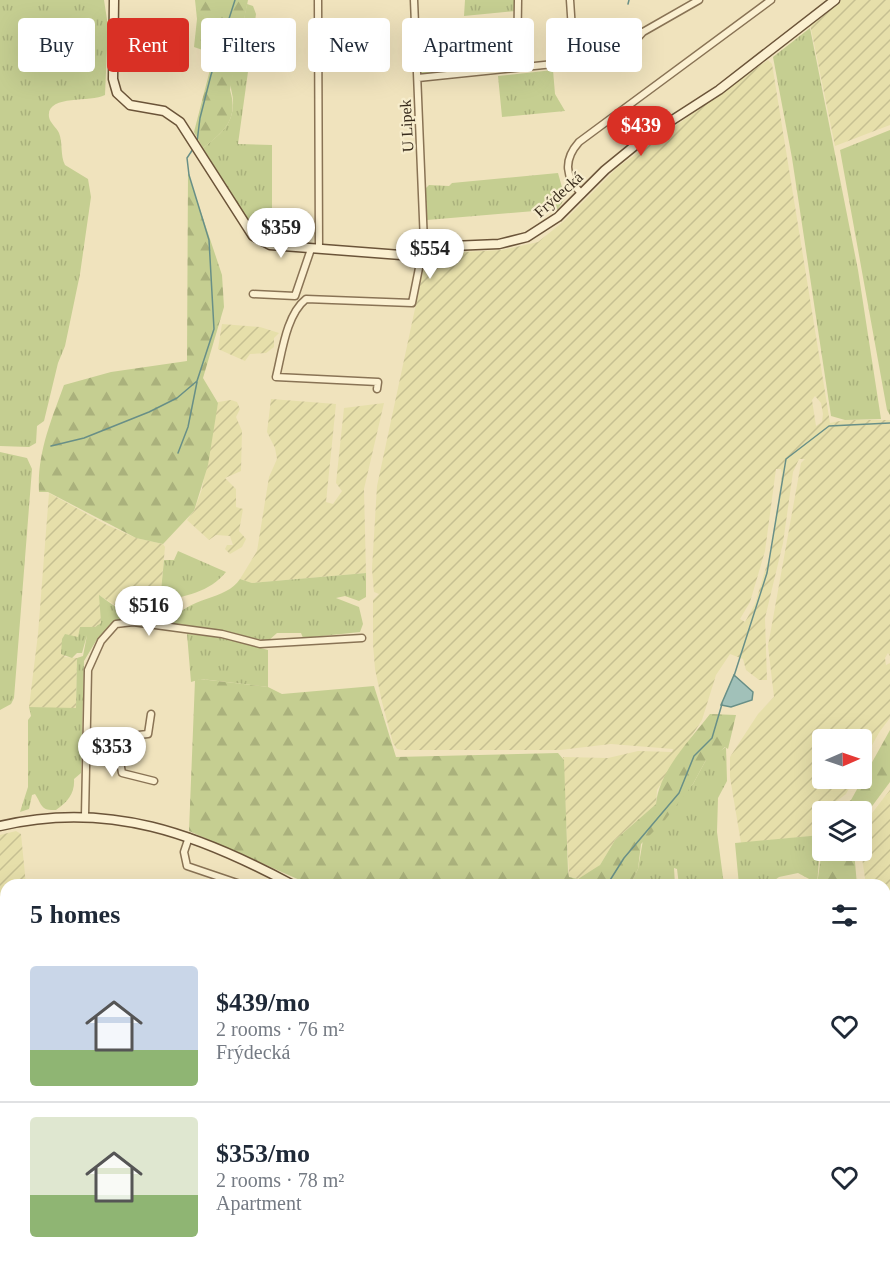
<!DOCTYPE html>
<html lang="en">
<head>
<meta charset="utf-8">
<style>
  body { margin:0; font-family:Georgia,serif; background:#f6f6f7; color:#1f2937; height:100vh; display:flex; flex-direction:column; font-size:22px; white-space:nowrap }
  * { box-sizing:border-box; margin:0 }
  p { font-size:20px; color:#747a83 }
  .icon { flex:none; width:33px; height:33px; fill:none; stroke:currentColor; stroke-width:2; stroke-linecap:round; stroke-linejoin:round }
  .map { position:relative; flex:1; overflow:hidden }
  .details { position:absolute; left:0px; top:879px; width:891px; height:384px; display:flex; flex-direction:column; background:#fff; border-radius:18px 18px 0 0; box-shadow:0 6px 24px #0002 }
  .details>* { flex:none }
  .banner { position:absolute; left:18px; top:18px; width:855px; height:54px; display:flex; gap:12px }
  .needle { width:39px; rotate:88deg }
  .buttons { position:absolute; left:812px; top:729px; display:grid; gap:12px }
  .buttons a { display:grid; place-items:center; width:60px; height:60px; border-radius:6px; background:#fff; box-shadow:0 6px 24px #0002; font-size:30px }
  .price { position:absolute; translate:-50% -51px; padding:0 14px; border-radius:21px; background:#fff; color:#222; font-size:20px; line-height:39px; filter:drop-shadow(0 2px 3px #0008) }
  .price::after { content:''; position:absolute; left:50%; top:36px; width:18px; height:14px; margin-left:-9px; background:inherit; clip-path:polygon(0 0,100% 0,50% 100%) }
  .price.selected { background:#d93025; color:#fff }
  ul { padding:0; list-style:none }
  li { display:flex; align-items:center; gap:18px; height:150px; padding:0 30px }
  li+li { border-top:2px solid #e0e1e3 }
  li span { display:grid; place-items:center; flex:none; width:168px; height:120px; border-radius:6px; color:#555 }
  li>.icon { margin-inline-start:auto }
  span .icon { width:72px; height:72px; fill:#fffc; stroke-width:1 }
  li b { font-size:26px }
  h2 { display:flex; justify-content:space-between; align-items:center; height:72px; padding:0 30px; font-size:26px }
  .chip { padding:0 21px; border-radius:6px; background:#fff; box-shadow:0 6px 24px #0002; font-size:21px; line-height:54px }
  .chip.selected { background:#d93025; color:#fff }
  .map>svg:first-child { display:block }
  .farmland { fill:url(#farmland-furrows); fill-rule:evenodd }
  .grass { fill:url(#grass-tufts) }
  .forest { fill:url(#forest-firs) }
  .water { fill:#a1c1b9; stroke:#688f87; stroke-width:1.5 }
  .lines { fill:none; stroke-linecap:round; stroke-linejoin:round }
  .stream { stroke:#688f87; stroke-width:1.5 }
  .street-casing { stroke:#897355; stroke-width:9 }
  .secondary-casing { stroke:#6b5439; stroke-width:11 }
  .primary-casing { stroke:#56412a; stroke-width:12 }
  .street { stroke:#fbf0d1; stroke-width:6 }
  .secondary { stroke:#fbf0d1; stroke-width:8 }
  .primary { stroke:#f6dc92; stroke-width:9 }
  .labels { text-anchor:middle; stroke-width:4.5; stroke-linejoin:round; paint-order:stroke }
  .street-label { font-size:16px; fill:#372a1b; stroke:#f7edcd }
</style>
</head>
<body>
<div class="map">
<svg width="890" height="1263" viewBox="0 0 890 1263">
  <defs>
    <pattern id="farmland-furrows" width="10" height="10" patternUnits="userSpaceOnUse" patternTransform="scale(1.5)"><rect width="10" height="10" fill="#e6dfaa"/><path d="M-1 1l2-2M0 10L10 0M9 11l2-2" fill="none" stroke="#c6c092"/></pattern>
    <pattern id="grass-tufts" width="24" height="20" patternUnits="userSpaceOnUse" patternTransform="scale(1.5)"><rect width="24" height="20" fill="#c5ce91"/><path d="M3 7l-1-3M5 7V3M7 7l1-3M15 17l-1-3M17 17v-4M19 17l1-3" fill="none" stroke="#aab17c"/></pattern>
    <pattern id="forest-firs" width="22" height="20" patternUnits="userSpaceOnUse" patternTransform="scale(1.5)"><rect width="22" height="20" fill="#c5ce91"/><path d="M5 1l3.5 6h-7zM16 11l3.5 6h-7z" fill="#aab17c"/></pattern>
  </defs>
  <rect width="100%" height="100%" fill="#f0e3bd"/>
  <path class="farmland" d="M841,0H890V125L835,146L810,24Z
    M768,60L772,64L830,423L845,420H890V656L888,653L885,658L886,665L890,663V718L880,731L861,765V740H822V778L854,779L846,794L822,812L821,835L741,843L730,777V757L758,714L774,697L768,646L801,463L805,459H799L793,472L783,543L765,618L767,680H759L746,670L743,659L730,654L716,675L702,720L657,790L656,804L615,840L600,865L591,872L578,879L569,877L563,757L608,758L638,751L672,752L673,749L611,744L560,750H402L397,749L393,743L382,702L375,669L373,644V600L379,594L374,592L372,569L377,486L425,262L428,257L445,253L502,250L538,242L563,222L618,167ZM815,396L821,403L823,414L822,422L816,426L812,400ZM776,469H781L782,474L771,551L755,604L745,622L740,619L750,602L765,551Z
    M222,324L260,327L279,333L274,338V347L266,353L250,354L245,361L218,349Z
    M271,399L336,404L326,502L333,504L342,491L336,483L344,408L384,403L364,489L366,573L252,583L240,579L257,551L269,477L277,459L275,448L267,432Z
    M231,400L237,402L240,409L236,417L242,431L241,471L225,478L236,489V507L243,509L239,531L246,539L242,547L230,554L225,549L227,545H233L230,536L216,535L209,540L187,520L194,511L202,489L218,402Z
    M49,493L105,524L136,538L163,544L165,547L160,601L127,612L100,596L101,623L95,627H81L78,637L64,657L77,658L76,709H72L29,707L38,634Z
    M890,790V919H885V885H866L861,851L862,826Z
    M16,831L21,834L26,885H6V1045L0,1054V835Z"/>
  <path class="grass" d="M0,0H104L108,26L105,95C90,103 46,94 49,117C50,123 56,127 59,133C63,143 60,155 65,165L88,179L91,197L80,274L65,346L58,363L44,421L37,426L36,443L29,447L0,446Z
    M465,0H516V11L464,16Z
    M247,4L253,6L256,14L238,144L272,145V220H247L203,148C219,135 234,125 233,101C233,94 230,89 231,82Z
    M463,23V70L420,74L417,25Z
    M810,28L858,270L881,419L845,420L831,416L792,158L773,57Z
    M553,70L555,94L565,111L502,117L498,76Z
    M890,130V415L887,410L840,150Z
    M558,173L565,198L558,209L427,220L425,189L429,185L449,186L452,183Z
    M0,452L27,458L32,469L14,698L11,704L0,710Z
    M178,551L226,572C210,592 184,597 160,601L164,560H174Z
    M366,573V597L359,601L345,596L336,598L359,607L363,624L360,632L303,638L301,633H277L268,641L219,631L180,626L172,622C187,596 226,601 240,579L252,583Z
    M99,595L120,610L127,612L96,641L84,661L81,773L74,779C75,793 68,802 56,810C40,811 42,804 35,794L32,795L29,809L20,812L28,787V720L31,716L29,707L76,708L77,658L83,656L87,635L82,653H77L72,658L61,654L62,639L65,634L78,637L80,627H95L101,623Z
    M187,634L219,637L268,650V687L201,679L191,682Z
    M726,747L727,781L718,798L717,832L724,885H679L677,869L674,868L675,885H630L638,869L643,840L693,784L706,760Z
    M821,835L817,885H812L811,880L798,873L779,877L768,885H739L735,843Z
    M202,1257H303L305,1263H197Z"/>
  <path class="forest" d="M195,0H248L230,90C239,119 224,132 203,148L194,132L214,54L194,47L197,19Z
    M188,173L222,275L224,307L203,378L218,403L208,465L194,511L163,544L136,538L48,492H39C37,453 51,421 64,385L111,372L187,361Z
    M200,679L268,687L282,694L374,686L396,757L558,753L564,760L568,871L569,877L578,879L600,865L615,840L656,804C659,771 690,740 710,714L736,715L728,749L725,747L712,759L706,760L693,784L665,820L641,844L638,869L630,885H311L189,831L195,680Z
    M890,730V782L861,821V812L835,811L851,800Z
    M822,849L854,851L857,885H817Z
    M6,1054V1257H182L183,1263H0V1066Z"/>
  <path class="water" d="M734,675L753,692L752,700L731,707L721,705Z"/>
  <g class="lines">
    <path class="stream" d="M628,4L629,0
      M197,142L200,118L211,75L235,0
      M51,446L84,438L149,412L177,398L197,381L214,329L209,240L189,175L187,158L193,149
      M178,453L188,427L197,382
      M734,676L767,573L786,459L829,426L890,423
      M607,885L624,858L679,793L694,756L712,738L722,704
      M85,1257L119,1263
      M167,1257L169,1263
      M70,1263L80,1257
      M143,1263H162
      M181,1263L184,1257"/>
    <defs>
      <path id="street" d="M318,0L319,249
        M570,0L574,60
        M517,67L518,0
        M418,78L611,58L625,52L643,32L699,0
        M582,194C565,178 563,160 579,142L771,0
        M253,294L295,296L311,249
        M377,389L378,382L276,377C282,353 286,315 306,299L412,303L424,243L414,0
        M117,744L129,736L148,734L151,714
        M86,745L117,744L122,773L154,781
        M85,816L88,670L101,641L116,624L133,622L222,634L260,644L362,638
        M189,837L184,852L187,866L243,885
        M885,1000H890
        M885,1071L890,1070
        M419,1257L420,1263
        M521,1257V1263
        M616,1257V1263
        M683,1257L682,1262L707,1263
        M744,1263V1257"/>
      <path id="secondary" d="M114,0L113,79L117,93L130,105L164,111L180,122L253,236L270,245L401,255L452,246L499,244L527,237L558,217L605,170L643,139L719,90L835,0
        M0,826C108,800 198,834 293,885
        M885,1239L890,1245"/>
      <path id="primary" d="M885,1193L890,1185
        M843,1263L847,1257"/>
    </defs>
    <use href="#street" class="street-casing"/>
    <use href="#secondary" class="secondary-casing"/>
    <use href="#primary" class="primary-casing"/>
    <use href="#street" class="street"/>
    <use href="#secondary" class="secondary"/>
    <use href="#primary" class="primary"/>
  </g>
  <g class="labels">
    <g class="street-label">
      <text transform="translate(406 126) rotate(-93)" y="6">U Lipek</text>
      <text transform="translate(558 194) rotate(-42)" y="6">Frýdecká</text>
    </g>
  </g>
</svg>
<div class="buttons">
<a><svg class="needle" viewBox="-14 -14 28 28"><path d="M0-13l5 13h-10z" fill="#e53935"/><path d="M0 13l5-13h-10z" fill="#747a83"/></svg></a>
<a><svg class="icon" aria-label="layers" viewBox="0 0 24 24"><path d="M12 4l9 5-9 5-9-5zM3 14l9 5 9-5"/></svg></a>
</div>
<b class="price selected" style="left:641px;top:157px">$439</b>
<b class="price" style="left:281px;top:259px">$359</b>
<b class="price" style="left:430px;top:280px">$554</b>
<b class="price" style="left:149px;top:637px">$516</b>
<b class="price" style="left:112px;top:778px">$353</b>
<div class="banner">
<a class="chip">Buy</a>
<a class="chip selected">Rent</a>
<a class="chip">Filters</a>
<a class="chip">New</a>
<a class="chip">Apartment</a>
<a class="chip">House</a>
</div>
<section class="details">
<h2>5 homes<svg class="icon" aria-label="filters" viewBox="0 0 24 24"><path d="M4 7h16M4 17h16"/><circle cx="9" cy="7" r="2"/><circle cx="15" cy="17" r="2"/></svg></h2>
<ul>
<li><span style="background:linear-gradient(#c9d6e8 70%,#8fb573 0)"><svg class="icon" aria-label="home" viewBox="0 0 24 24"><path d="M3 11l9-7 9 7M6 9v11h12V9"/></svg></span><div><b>$439/mo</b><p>2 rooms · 76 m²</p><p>Frýdecká</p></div><svg class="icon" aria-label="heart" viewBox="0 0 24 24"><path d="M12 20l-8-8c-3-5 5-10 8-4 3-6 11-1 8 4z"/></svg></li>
<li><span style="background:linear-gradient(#dfe7d0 65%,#8fb573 0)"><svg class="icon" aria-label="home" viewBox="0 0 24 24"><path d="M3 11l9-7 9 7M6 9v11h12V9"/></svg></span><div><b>$353/mo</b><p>2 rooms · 78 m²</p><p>Apartment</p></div><svg class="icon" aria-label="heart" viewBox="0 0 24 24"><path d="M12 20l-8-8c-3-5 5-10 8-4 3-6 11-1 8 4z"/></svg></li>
</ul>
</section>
</div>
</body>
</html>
